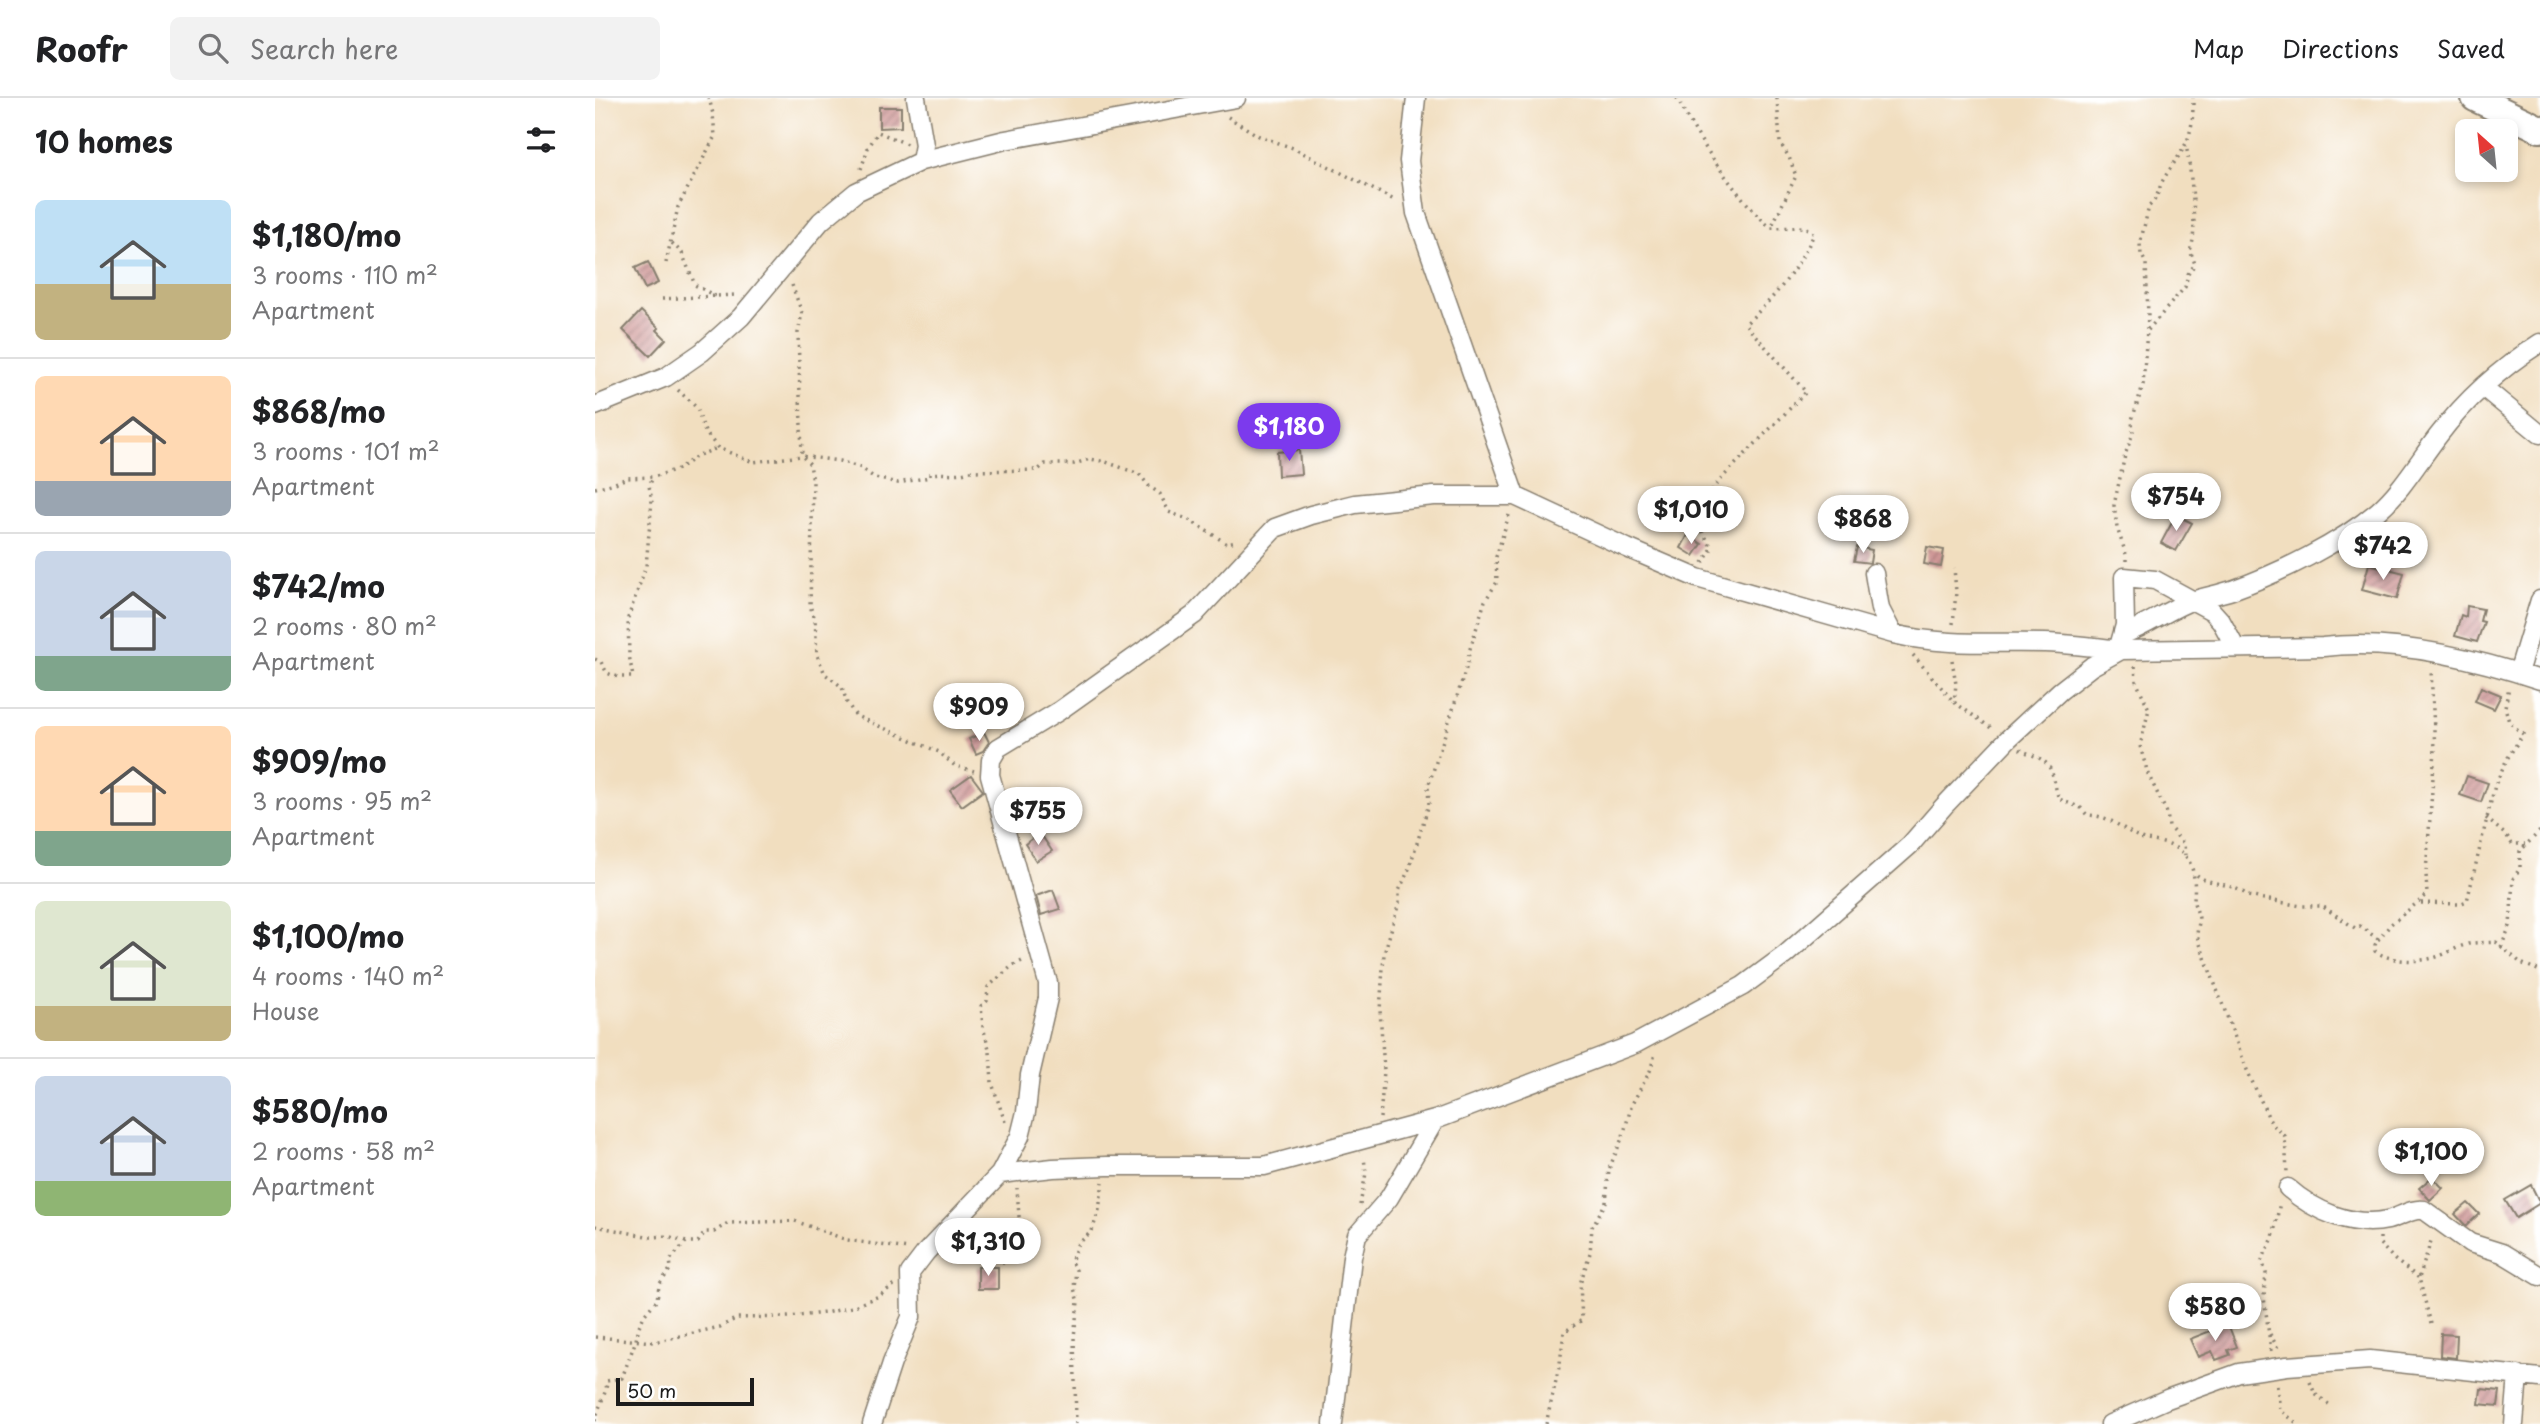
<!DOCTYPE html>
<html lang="en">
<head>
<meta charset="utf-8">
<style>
  body { margin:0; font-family:"Playpen Sans",sans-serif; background:#f2f2f2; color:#202124; height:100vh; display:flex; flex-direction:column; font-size:26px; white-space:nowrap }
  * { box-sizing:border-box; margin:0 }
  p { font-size:23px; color:#757577 }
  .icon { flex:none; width:38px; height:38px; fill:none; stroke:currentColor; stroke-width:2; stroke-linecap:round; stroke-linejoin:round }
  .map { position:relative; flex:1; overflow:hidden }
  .details { display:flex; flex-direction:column; background:#fff; width:595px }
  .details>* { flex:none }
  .needle { width:46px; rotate:333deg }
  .fabs { position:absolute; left:1860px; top:21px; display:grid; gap:14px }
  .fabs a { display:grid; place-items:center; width:63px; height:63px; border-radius:10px; background:#fff; box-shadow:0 4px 10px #0003; font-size:35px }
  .scale { position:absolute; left:21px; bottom:18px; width:138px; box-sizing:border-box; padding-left:7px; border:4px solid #1c1c1c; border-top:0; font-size:19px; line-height:24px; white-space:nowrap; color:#1c1c1c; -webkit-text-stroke:5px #fff; paint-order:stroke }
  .price { position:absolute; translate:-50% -60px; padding:0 16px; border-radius:24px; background:#fff; color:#222; font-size:23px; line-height:46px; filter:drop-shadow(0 2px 4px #0008) }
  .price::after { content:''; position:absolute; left:50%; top:42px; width:21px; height:16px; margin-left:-10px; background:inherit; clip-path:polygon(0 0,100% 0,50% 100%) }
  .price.current { background:#7c3aed; color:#fff }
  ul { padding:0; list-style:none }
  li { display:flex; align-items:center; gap:21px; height:175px; padding:0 35px }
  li+li { border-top:2px solid #e0e0e0 }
  li span { display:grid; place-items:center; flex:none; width:196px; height:140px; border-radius:10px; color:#555 }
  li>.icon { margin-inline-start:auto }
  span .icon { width:84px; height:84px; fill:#fffc; stroke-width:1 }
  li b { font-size:30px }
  h2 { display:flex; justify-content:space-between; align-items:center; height:84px; padding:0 35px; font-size:30px }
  header { display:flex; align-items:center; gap:42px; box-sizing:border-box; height:98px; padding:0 35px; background:#fff; border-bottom:2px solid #e0e0e0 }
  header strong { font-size:33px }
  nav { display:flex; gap:38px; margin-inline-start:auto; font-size:24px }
  .search { width:490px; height:63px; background:#f2f2f2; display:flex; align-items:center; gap:18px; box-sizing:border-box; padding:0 24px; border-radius:10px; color:#757577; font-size:26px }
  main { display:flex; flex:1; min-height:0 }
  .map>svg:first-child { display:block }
  .building { fill:url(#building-hatch) }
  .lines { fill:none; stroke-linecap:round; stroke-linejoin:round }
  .street-casing { stroke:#867d6e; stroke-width:21 }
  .secondary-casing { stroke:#867d6e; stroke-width:30 }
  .path { stroke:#867d6e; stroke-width:3.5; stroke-dasharray:2 5; stroke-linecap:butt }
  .street { stroke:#fff; stroke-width:18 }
  .secondary { stroke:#fff; stroke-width:26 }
</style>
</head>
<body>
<header>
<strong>Roofr</strong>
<div class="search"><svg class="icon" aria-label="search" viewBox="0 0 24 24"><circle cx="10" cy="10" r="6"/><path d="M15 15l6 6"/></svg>Search here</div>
<nav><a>Map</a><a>Directions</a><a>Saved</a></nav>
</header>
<main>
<section class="details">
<h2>10 homes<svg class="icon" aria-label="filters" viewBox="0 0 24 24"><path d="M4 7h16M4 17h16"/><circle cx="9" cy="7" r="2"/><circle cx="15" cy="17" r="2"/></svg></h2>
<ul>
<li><span style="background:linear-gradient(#bfe0f5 60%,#c2b280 0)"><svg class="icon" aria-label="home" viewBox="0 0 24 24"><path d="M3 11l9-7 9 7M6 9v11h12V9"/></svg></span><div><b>$1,180/mo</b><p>3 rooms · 110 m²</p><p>Apartment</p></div></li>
<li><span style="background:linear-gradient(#ffd9b3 75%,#9aa5b1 0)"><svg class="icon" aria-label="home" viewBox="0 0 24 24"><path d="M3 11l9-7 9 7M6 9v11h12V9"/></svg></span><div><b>$868/mo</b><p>3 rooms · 101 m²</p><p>Apartment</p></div></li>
<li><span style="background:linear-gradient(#c9d6e8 75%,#7fa58c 0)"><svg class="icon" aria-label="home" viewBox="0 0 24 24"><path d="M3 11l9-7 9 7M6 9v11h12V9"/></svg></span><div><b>$742/mo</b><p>2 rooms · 80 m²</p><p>Apartment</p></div></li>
<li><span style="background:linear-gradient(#ffd9b3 75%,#7fa58c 0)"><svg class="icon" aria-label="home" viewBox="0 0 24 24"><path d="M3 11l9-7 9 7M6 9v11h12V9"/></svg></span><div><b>$909/mo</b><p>3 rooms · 95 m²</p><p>Apartment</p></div></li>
<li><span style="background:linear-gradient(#dfe7d0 75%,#c2b280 0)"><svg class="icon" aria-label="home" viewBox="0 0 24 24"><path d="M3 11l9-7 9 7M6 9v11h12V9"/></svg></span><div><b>$1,100/mo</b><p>4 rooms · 140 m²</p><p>House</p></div></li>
<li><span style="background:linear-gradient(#c9d6e8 75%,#8fb573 0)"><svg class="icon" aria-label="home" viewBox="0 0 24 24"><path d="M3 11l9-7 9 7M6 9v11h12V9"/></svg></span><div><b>$580/mo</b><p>2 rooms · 58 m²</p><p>Apartment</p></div></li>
</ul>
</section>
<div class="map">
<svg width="1945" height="1326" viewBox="0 0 1945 1326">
  <defs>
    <pattern id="building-hatch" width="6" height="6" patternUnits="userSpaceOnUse" patternTransform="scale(1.75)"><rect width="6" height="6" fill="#cf9796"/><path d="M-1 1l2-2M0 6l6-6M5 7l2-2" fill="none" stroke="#a77a7a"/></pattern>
  </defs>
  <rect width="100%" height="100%" fill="#fff"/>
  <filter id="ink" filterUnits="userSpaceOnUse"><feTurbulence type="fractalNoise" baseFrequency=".0143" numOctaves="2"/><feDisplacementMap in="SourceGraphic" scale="14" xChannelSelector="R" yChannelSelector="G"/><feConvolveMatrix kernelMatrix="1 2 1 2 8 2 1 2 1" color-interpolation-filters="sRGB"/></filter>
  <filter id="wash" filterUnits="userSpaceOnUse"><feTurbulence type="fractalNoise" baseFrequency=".00686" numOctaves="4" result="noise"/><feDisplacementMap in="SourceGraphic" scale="28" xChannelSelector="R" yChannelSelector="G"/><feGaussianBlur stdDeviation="1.57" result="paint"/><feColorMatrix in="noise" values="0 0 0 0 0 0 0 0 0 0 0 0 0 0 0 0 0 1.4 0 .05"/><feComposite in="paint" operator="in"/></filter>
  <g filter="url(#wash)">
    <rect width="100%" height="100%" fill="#f1debf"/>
    <g id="blocks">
      <path class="building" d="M284,9H306V29L284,30Z
        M53,164L63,185L50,191L40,170Z
        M46,213L64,230L62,232L71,241L55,258L28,232Z
        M704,352L706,376L683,378L682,354Z
        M1581,417L1597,425L1581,453L1566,445Z
        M1093,437L1107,446L1099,458L1086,450Z
        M1262,449L1277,452L1275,465L1259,463Z
        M1332,449L1349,452L1346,469L1329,466Z
        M1774,466L1809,475L1802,501L1767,492Z
        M1872,508L1888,511L1885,523L1889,524L1882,544L1860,538L1866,517L1871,519Z
        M1886,589L1906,597L1899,611L1880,603Z
        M389,634L394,644L388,653L381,656L374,641Z
        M376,677L388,693L367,708L355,692Z
        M1872,678L1893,685L1886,704L1865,697Z
        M445,735L457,753L441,763L430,746Z
        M458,792L465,811L446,817L441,798Z
        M1837,1079L1848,1090L1835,1102L1824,1090Z
        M1936,1087L1945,1105L1921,1120L1910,1102Z
        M1873,1105L1884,1116L1871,1128L1860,1116Z
        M383,1169H403V1191H383Z
        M1633,1226L1642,1249L1633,1252L1635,1257L1621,1262L1617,1253L1603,1259L1595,1241Z
        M1846,1236L1862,1237L1861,1260L1845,1258Z
        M1886,1291L1905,1293L1903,1308L1884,1306Z"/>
    </g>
  </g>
  <g filter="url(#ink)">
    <use href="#blocks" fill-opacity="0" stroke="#867d6e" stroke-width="2"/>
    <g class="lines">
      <defs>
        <path id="street" d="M321,0L329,47L326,63
          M821,0L814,63L821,115L920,398
          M1888,289L1945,336
          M0,308L71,279L107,254L146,219L226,123L261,94L326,63L410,42L641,0
          M1279,475L1285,511L1298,536
          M1529,536C1551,528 1570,514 1591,505C1606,499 1622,497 1637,492C1685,475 1744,446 1783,413C1807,392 1823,364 1843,338C1871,301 1906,270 1945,245
          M1525,545L1530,527L1529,479L1560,482L1617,513L1626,523L1640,549
          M1923,575L1945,502
          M405,1076L458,1070L512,1068H669L840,1022L1040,946L1148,888L1190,857L1315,747L1349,708L1413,641L1465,593L1497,568L1526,552L1728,549C1798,541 1879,560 1945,582
          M1693,1090C1719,1113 1758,1130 1793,1122C1805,1119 1817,1110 1829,1112L1875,1145L1907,1155L1945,1178
          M277,1326L297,1265L316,1219L315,1175L331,1154L405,1076L425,1038L431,1014L435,977L453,900V885L395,677L396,662L403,650L464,613L599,517L680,430L716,417L760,406L839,398H920L1032,450L1102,480L1298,536C1349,548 1398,544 1450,545C1476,546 1501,549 1526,552
          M738,1326L757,1159L762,1137L794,1100L840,1022
          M1515,1326L1572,1301L1644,1275L1692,1268L1775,1262L1945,1280
          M1919,1326L1923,1277"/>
        <path id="secondary" d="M1880,0L1945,31"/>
      </defs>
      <use href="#street" class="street-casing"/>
      <use href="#secondary" class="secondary-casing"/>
      <path class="path" d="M1082,0C1102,41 1142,100 1176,130
        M633,19L664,38L698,50L801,103
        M266,71L273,50L283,34L312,46
        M77,145L87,155L100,187L120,198
        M71,165L83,109L120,38L118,16L114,0
        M197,187L207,215L203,235L207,358L215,366L218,384L215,508L220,521L222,557L230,576L247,589L252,605L261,618L344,654L360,668L379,673
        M67,201L140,197
        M1553,232L1590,189L1593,176L1600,166L1595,152C1604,137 1595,66 1591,47
        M83,292L102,310L110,334L123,350L158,364L207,358L244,363L264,369L280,380L303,385L335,379V376C349,374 361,378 374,373L443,372L450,366H479L495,361L511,364L544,376L554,388L565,396L574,414L594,422L631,445L642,443
        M0,390L20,385L32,380L58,379L83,371L104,357L123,350
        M1531,463V456L1522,430L1519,407L1530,357L1538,335L1537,322L1548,287L1553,218L1551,165L1546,156L1545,146L1554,108C1562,102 1563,93 1567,84C1576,67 1591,52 1595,34C1598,24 1598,11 1598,0
        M1108,465L1117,450L1104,428L1101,414L1124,383L1211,294L1150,226C1179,201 1203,171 1219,136L1210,129L1176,130L1201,78L1194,59L1185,45L1182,0
        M1358,526L1361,494L1359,470
        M1318,557L1359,604L1399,632
        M0,561L6,564L12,575L23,579H38L34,557L33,520L51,468L57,402L54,388L58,379
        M1357,562L1361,586L1359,604
        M1540,568L1541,583L1554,611L1545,648L1553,676L1572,715L1574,729L1589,746L1590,757
        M1425,651C1433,656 1443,658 1450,664C1460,673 1459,689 1464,701L1486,710L1492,717C1517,718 1526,731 1546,740C1553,743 1561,743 1568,745C1598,753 1601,775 1599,801C1598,808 1604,814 1604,822C1604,827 1602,832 1602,838L1652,972L1676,1025L1690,1038L1692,1075
        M1891,720L1912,738L1917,746H1930
        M1602,777C1613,787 1637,784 1653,798L1706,808H1727L1760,830L1765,828L1783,841L1780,847V853C1797,865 1828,865 1847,857C1856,853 1863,849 1873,846C1882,844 1892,845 1901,844L1926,865L1945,873
        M1826,805L1864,806L1872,803L1900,687L1912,661L1928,636L1914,624L1910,609L1914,589
        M1783,842L1796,826L1832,797L1831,774L1840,652L1836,572
        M1906,849L1915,828L1918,781L1925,770V753L1945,733
        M785,1020L789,973L785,912L789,856L804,805V793L814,771L834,706L833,689L873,564L874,554L890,503L902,484L901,459L914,417
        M410,1024L397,985L395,954L388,929L386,908L392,903L393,889L417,868L429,862L430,863
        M765,1107L771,1075L769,1060
        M0,1128L56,1139L73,1138L91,1144H103L110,1134H119L133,1125L200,1123L252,1142L313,1151
        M1785,1139V1146L1800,1162L1824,1180
        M407,1164L427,1162L422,1090
        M1836,1226L1824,1180L1837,1140
        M1675,1236L1685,1254
        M0,1239L59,1244L125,1229L142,1220L193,1219L230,1215L257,1209L284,1198L299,1187
        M1676,1253L1669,1199L1671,1175L1667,1162L1678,1140L1685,1104
        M1715,1284L1720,1296L1735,1307
        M1682,1288L1685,1312L1703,1326
        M0,1323C3,1310 12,1294 12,1283L27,1280L41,1242L44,1228L50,1216L62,1202L64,1187L76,1170L75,1162L91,1144
        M481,1326L479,1239L483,1204L479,1190L481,1172L476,1164L482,1147L497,1133L504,1112L508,1084
        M951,1326L965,1265L969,1234L987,1222L985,1186L995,1155L997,1129L1011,1104L1014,1071L1028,1038L1037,1006L1055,973L1060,956"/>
      <use href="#street" class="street"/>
      <use href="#secondary" class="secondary"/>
    </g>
  </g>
</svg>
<div class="fabs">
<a><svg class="needle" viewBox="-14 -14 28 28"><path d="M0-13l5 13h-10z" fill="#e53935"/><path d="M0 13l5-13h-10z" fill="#757577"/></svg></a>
</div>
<div class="scale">50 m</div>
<b class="price current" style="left:694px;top:365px">$1,180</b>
<b class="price" style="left:1581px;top:435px">$754</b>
<b class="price" style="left:1096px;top:448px">$1,010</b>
<b class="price" style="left:1268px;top:457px">$868</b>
<b class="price" style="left:1788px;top:484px">$742</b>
<b class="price" style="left:384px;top:645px">$909</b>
<b class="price" style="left:443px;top:749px">$755</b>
<b class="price" style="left:1836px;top:1090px">$1,100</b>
<b class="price" style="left:393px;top:1180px">$1,310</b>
<b class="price" style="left:1620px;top:1245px">$580</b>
</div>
</main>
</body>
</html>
